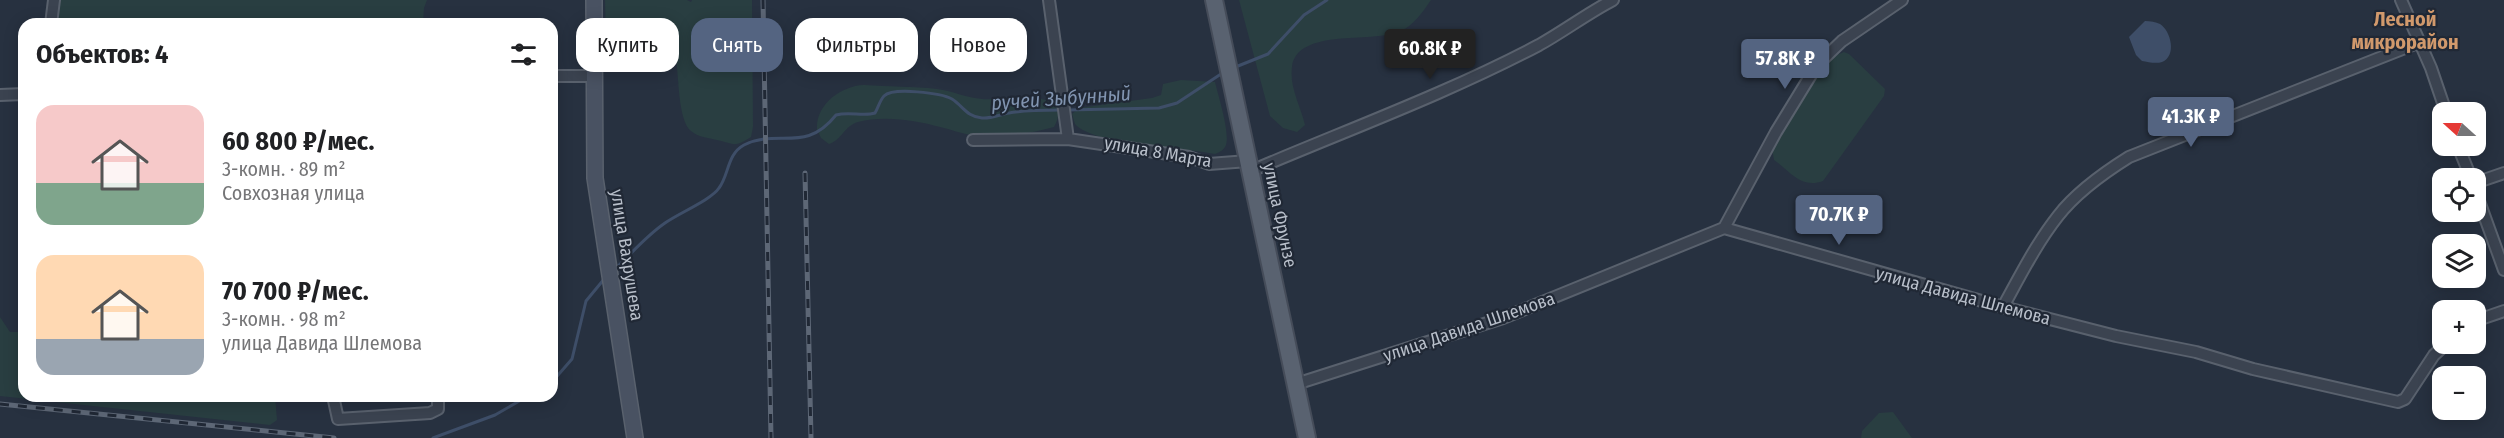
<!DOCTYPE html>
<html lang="ru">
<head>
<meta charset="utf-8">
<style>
  body { margin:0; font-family:"Fira Sans Condensed",sans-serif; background:#f6f6f6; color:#202124; height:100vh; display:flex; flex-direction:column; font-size:22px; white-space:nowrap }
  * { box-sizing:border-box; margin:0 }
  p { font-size:20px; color:#757577 }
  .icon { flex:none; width:33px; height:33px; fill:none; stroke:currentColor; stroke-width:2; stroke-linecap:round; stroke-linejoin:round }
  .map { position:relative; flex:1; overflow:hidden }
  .sheet { position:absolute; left:18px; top:18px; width:540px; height:384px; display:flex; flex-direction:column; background:#fff; border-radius:18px; box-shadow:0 3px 15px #0003 }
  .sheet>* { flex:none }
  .banner { position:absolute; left:576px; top:18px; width:570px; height:54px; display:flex; gap:12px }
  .needle { width:39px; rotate:291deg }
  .tools { position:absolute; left:2432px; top:102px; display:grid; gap:12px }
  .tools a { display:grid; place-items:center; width:54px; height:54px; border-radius:12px; background:#fff; box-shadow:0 3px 15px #0003; font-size:30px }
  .price { position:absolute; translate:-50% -51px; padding:0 14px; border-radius:6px; background:#546481; color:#fff; font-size:20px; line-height:39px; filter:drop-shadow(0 2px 3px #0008) }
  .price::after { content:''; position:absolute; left:50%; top:36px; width:18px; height:14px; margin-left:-9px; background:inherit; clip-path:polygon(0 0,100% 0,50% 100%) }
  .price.on { background:#222; color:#fff }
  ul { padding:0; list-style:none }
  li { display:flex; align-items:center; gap:18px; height:150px; padding:0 18px }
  li span { display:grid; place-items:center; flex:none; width:168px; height:120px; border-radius:18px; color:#555 }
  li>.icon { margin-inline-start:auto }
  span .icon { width:72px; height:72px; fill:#fffc; stroke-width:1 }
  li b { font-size:26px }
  h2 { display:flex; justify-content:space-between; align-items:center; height:72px; padding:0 18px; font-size:26px }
  .chip { padding:0 21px; border-radius:18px; background:#fff; box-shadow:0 3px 15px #0003; font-size:21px; line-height:54px }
  .chip.on { background:#546481; color:#fff }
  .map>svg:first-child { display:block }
  .green { fill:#293e41 }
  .water { fill:#3e4e68 }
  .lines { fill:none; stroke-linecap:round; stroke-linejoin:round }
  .stream { stroke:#3e4e68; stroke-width:3 }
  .street-casing { stroke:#59616d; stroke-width:14 }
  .secondary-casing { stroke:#59616d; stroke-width:18 }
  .primary-casing { stroke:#454c59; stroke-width:20 }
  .street { stroke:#3b4350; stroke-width:10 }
  .secondary { stroke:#495262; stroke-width:15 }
  .primary { stroke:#596270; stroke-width:16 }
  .rail-casing { stroke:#5d6776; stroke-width:5 }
  .rail { stroke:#202835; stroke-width:3; stroke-dasharray:9; stroke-linecap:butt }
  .labels { text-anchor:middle; stroke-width:4.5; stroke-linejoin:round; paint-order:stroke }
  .street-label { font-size:18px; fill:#b8bfca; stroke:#202835 }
  .neighbourhood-label { font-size:20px; font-weight:bold; fill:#d1996c; stroke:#202835 }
  .water-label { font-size:20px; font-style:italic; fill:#8194b0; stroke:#202835 }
</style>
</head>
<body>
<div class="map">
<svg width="2504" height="438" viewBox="0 0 2504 438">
  <rect width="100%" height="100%" fill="#273140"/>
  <path class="green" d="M60,0H427L424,8L423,24H58Z
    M605,0H687L691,2L692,0H752L753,127L751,137C734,148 735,144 717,140C708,138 698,137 691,131C678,121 679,77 676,60L657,47L609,50L606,45Z
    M1239,0H1431C1422,13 1414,25 1399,32C1371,43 1297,28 1292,67C1289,87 1301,107 1305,125L1297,132L1283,128L1270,116Z
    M1844,52L1849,54L1885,89L1884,96L1823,181C1801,189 1791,172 1774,160L1772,149C1787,123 1815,61 1844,52Z
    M1181,80L1215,82C1218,95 1230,132 1226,145C1224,150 1220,152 1215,154C1186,148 1093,145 1075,124L1072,114L1079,108L1152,98L1161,95L1163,84Z
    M864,85C888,87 913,86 937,89C953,91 967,98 982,99C997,101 1078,85 1054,127C1029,134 999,138 972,135C961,134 951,129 940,127C916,120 883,115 858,122C844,126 842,140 829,144L821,138L817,129C816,104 841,86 864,85Z
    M0,317L10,332H24V396H275L277,420L270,425L0,396Z
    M1893,412L1912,438H1861L1862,431L1879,413Z"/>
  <path class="water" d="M2145,21C2150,21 2156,22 2160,24C2171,31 2177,56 2162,62C2156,64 2148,62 2142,61L2136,55L2129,37Z"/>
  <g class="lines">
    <path class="stream" d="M1233,68L1268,54L1304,15L1327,0
      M1067,110L1159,108L1177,103L1224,72
      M614,270C631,254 646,236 665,223C679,213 711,200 719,188C729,175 727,154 744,145C779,128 805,154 836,115C850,111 863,117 875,113C878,108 880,100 884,96C893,87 941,93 952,99C963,106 967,117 982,118C991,119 1001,114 1009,113C1025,110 1044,110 1060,110
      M552,382L572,359L586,301L605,278
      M433,438L495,415L528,396"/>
    <defs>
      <path id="street" d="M1049,0L1068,139
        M2401,0L2431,68L2446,112
        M51,24L54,0
        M552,76H596
        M0,95L24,94
        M973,140L1068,139L1189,157L1209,164L1248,161
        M2458,146L2471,178
        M1251,171C1347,130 1446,94 1539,45C1564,31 1588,13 1613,0
        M2475,183L2504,173
        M2475,190L2504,270
        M1724,228L1776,132L1817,65L1842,41L1902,0
        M2003,307C2020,276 2036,244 2058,216C2075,194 2105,172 2129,157L2420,42
        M2475,321L2504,311
        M1296,384L1503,318L1724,228L2003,307L2116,336L2196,352L2253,369L2398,402L2405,399L2434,355L2446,344
        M333,396L338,419L430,413L438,409V396"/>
      <path id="secondary" d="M594,0L595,178L635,438"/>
      <path id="primary" d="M1214,0L1307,438"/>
    </defs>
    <use href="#street" class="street-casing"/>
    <use href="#secondary" class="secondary-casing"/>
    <use href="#primary" class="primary-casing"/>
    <use href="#street" class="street"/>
    <use href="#secondary" class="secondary"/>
    <use href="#primary" class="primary"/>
    <defs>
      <path id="rail" d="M763,0L771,438
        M805,173L811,438
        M0,404L334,438"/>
    </defs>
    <use href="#rail" class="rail-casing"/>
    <use href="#rail" class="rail"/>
  </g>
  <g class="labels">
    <g class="street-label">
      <text transform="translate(1158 152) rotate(10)" y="6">улица 8 Марта</text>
      <text transform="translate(1280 215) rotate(78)" y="6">улица Фрунзе</text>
      <text transform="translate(627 255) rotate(81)" y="6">улица Вахрушева</text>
      <text transform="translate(1963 296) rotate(15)" y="6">улица Давида Шлемова</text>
      <text transform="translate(1469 327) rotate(-19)" y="6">улица Давида Шлемова</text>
    </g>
    <g class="neighbourhood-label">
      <text x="2405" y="26">Лесной<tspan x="2405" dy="23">микрорайон</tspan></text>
    </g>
    <g class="water-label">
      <text transform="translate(1061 98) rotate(-4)" y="7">ручей Зыбунный</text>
    </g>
  </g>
</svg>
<div class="tools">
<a><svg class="needle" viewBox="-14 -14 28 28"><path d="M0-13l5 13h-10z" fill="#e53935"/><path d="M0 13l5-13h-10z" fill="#757577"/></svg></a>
<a><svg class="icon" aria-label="locate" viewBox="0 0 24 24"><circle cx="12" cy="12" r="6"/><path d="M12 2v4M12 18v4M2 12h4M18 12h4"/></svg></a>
<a><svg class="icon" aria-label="layers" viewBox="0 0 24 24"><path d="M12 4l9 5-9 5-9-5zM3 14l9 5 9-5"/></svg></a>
<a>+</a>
<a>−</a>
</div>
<b class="price on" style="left:1430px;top:80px">60.8K ₽</b>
<b class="price" style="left:1785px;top:90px">57.8K ₽</b>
<b class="price" style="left:2191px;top:148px">41.3K ₽</b>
<b class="price" style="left:1839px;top:246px">70.7K ₽</b>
<div class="banner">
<a class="chip">Купить</a>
<a class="chip on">Снять</a>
<a class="chip">Фильтры</a>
<a class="chip">Новое</a>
</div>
<section class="sheet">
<h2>Объектов: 4<svg class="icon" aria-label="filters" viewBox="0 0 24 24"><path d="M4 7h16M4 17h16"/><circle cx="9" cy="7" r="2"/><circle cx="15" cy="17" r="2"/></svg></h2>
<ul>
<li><span style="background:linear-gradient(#f6c9c9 65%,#7fa58c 0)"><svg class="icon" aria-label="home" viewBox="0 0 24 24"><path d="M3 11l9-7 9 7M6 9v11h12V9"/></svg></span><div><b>60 800 ₽/мес.</b><p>3-комн. · 89 m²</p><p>Совхозная улица</p></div></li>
<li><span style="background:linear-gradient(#ffd9b3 70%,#9aa5b1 0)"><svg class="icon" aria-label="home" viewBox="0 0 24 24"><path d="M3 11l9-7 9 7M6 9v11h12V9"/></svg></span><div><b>70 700 ₽/мес.</b><p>3-комн. · 98 m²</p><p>улица Давида Шлемова</p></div></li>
</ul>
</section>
</div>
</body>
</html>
